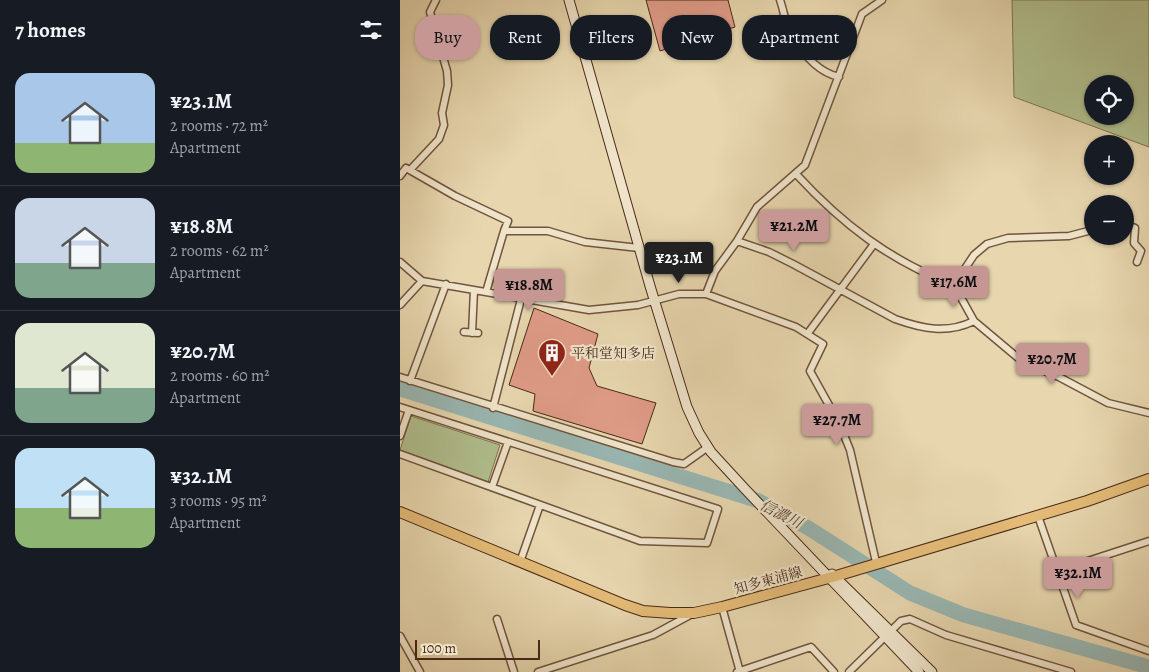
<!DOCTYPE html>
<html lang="en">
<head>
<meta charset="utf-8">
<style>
  body { margin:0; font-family:Alegreya,"Noto Serif JP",serif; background:#20242c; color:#f1f3f6; height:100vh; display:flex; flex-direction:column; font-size:19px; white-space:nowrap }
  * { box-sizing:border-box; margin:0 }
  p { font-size:16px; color:#9ea1a6 }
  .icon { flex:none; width:28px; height:28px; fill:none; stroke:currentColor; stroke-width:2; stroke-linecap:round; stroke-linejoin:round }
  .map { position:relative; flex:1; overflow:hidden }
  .panel { display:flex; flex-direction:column; background:#171b24; width:400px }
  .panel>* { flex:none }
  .top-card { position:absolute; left:15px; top:15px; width:475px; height:45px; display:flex; gap:10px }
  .controls { position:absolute; left:684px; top:75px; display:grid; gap:10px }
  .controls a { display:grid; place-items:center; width:50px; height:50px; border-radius:50%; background:#171b24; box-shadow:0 1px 4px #0004; font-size:25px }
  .scale { position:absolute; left:15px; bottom:12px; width:125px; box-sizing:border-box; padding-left:5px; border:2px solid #4a2917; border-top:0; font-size:14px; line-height:18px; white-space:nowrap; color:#4a2917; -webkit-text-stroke:4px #efe4ca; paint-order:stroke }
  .price { position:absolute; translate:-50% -42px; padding:0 11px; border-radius:5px; background:#c59692; color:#111; font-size:16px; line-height:32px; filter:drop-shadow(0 1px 2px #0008) }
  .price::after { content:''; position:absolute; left:50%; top:30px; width:15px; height:11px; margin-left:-8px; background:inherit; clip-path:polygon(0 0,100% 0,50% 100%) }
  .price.selected { background:#222; color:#fff }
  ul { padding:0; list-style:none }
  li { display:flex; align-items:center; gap:15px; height:125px; padding:0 15px }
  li+li { border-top:1px solid #363941 }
  li span { display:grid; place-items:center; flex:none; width:140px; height:100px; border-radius:15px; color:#555 }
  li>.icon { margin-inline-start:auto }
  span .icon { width:60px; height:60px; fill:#fffc; stroke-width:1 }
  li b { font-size:21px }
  h2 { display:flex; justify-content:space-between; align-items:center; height:60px; padding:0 15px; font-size:21px }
  .tag { padding:0 18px; border-radius:20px; background:#171b24; box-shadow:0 1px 4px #0004; font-size:18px; line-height:45px }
  .tag.selected { background:#c59692; color:#111 }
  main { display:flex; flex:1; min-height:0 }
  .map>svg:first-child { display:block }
  .green { fill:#b1bf8e; stroke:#7e7452; fill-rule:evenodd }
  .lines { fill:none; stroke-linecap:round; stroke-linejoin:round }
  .river { stroke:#99b7b3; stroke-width:15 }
  .building { fill:#df9b87; stroke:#4a2917 }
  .street-casing { stroke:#71543d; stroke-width:9 }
  .secondary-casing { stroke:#4a2917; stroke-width:11 }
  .primary-casing { stroke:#4a2917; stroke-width:12 }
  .street { stroke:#efe4ca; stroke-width:6 }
  .secondary { stroke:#efe4ca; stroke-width:9 }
  .primary { stroke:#e4bb77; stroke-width:10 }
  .labels { text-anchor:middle; stroke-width:4.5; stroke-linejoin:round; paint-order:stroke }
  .poi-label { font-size:14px; fill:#4a2917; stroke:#efe4ca; text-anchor:start }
  .street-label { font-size:14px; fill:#4a2917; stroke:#efe4ca }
  .water-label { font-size:15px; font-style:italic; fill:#5a4536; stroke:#efe4ca }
</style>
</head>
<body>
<main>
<section class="panel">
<h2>7 homes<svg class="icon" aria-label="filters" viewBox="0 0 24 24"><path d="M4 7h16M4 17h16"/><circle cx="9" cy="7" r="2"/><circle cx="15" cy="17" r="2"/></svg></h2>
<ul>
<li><span style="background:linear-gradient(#a9c7e8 70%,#8fb573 0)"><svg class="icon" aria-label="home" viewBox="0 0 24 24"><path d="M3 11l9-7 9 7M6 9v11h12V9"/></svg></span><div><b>¥23.1M</b><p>2 rooms · 72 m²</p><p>Apartment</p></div></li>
<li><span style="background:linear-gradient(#c9d6e8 65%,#7fa58c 0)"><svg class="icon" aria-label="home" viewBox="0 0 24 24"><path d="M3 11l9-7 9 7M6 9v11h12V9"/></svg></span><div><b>¥18.8M</b><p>2 rooms · 62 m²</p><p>Apartment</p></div></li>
<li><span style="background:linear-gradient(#dfe7d0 65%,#7fa58c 0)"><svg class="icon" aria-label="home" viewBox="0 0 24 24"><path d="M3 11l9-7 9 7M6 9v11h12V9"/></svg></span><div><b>¥20.7M</b><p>2 rooms · 60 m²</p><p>Apartment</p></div></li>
<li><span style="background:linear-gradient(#bfe0f5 60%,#8fb573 0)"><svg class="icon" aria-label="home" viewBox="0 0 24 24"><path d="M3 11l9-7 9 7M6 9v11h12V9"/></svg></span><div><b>¥32.1M</b><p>3 rooms · 95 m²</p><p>Apartment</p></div></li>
</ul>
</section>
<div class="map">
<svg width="749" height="672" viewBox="0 0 749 672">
  <rect width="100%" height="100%" fill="#e7d6ae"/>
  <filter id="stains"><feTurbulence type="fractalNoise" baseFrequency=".004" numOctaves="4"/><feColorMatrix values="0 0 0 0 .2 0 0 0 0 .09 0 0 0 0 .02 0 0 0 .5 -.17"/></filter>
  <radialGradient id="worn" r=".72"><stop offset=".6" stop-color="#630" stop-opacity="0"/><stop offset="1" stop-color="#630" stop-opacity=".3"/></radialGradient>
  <path class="green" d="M612,0H749V147L614,97ZM692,84H725V116H692Z
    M11,416L100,445L88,482L0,450Z"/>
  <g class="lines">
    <path class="river" d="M0,389L359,501L410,529L510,593L564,615L749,667"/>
  </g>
  <path class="building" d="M246,0H328L335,27L260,51Z
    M134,308L198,334L189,368L197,386L256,403L242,444L133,411L135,394L109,385Z"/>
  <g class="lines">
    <defs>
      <path id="street" d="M380,0C384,11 385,24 391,34C402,53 417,72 439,77
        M10,170L39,139L44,125L42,113L48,85L47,71L30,12L36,0
        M396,174C442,224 490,261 554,285L574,321L623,362L659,377L708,403L749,413
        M0,176L6,168L55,196L108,221L104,231H148L185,242L239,248
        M725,224L735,228L734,243L741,251L737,262
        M337,241L369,252L393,264L495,319C523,329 547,334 574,321
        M0,262L22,281
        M554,285L574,255L587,244L608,238L669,236L692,230
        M86,292L104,231
        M306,294L315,271L337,241L357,207L405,165L462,14L482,0
        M0,305L22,281L189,310L238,305L279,294H306L396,327L423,344L410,371L440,425L450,450L476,562
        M64,332L78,333
        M72,333L74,290
        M408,333L474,244
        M0,377L273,462L284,464L308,447
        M10,381L46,284
        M0,407L318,509L307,543L240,541L0,454
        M93,408L121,299
        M0,436L9,410
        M92,487L108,442
        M638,516L676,625L749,651
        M120,562L140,505
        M657,571L749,541
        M322,607L340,672
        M97,619L114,672
        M0,636L20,672
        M138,672L253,635L290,615
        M337,672L411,647L434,672
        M449,672L501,621L510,619L546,635L671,672"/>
      <path id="secondary" d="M169,0L250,286L287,407L299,433L311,452L345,489L519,672
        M432,574L532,672"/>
      <path id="primary" d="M0,512L225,605L243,611L270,613H294L322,607L436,576L687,501L749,479"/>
    </defs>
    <use href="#street" class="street-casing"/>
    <use href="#secondary" class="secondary-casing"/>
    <use href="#primary" class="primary-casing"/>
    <use href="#street" class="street"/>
    <use href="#secondary" class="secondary"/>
    <use href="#primary" class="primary"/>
  </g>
  <defs>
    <symbol id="building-pin" viewBox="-11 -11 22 30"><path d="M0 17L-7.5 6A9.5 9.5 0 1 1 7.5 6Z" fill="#8f2418" stroke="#efe4ca"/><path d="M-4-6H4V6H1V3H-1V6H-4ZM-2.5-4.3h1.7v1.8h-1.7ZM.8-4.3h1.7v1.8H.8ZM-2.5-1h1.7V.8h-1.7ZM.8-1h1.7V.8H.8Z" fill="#fff"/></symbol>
  </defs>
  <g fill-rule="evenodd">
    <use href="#building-pin" x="136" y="337" width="32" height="43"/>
  </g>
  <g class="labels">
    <g class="poi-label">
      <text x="171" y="358">平和堂知多店</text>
    </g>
    <g class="street-label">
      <text transform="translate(368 580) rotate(-15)" y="5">知多東浦線</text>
    </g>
    <g class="water-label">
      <text transform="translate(381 514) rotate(27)" y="5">信濃川</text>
    </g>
  </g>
  <rect width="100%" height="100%" filter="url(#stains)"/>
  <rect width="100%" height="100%" fill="url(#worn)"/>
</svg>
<div class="controls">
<a><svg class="icon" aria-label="locate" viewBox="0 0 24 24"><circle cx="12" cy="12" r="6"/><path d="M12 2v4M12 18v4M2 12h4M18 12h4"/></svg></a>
<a>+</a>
<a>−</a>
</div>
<div class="scale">100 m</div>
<b class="price" style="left:394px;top:252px">¥21.2M</b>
<b class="price selected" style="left:279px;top:284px">¥23.1M</b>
<b class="price" style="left:554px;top:308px">¥17.6M</b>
<b class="price" style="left:129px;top:311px">¥18.8M</b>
<b class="price" style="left:652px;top:385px">¥20.7M</b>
<b class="price" style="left:437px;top:446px">¥27.7M</b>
<b class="price" style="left:678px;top:599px">¥32.1M</b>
<div class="top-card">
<a class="tag selected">Buy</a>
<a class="tag">Rent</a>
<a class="tag">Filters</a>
<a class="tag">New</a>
<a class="tag">Apartment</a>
</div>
</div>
</main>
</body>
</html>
